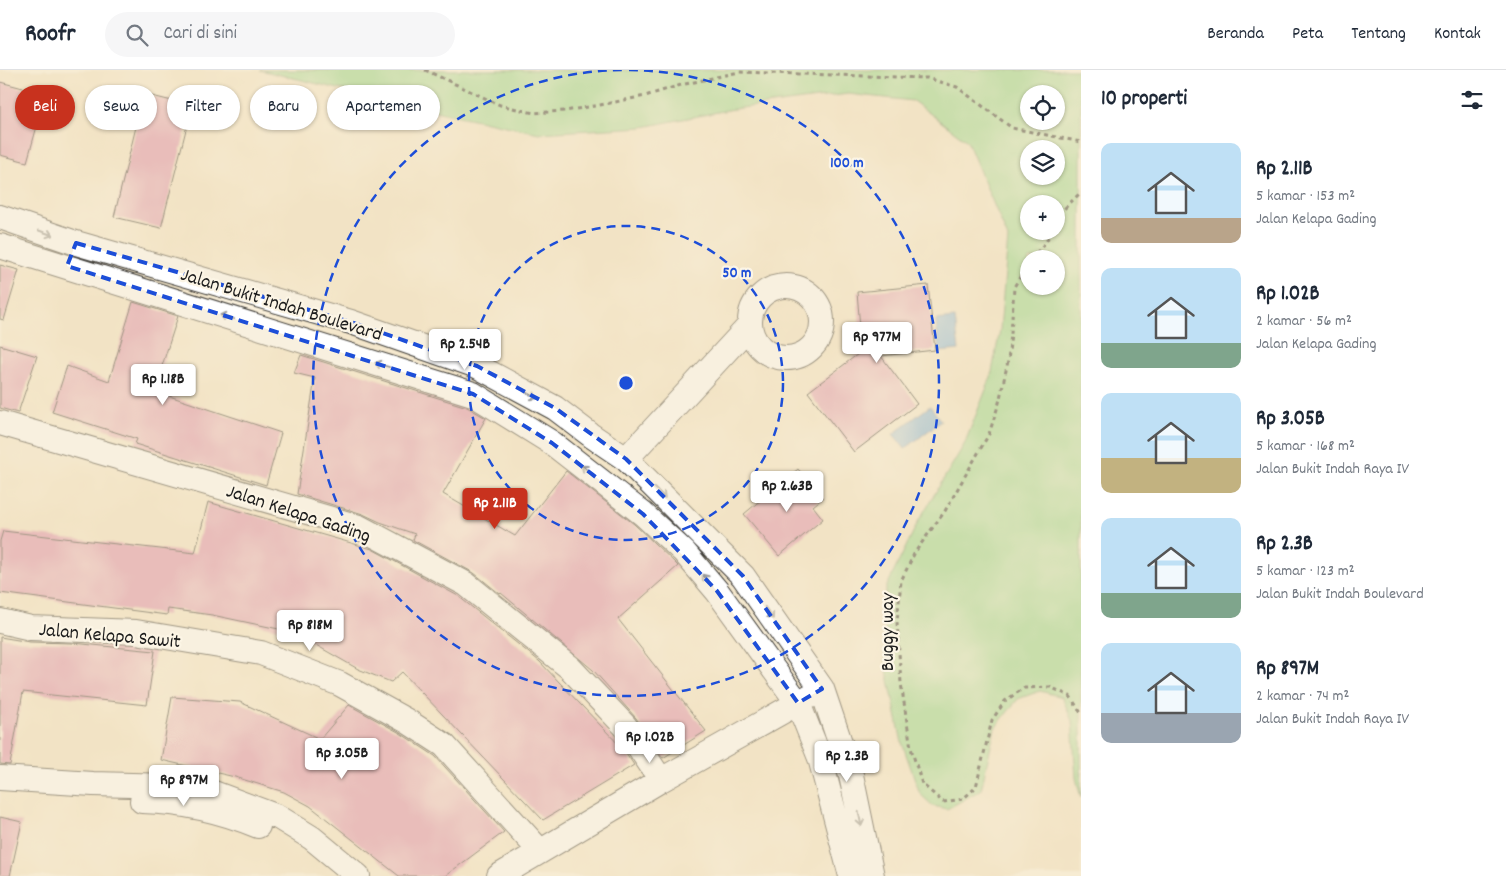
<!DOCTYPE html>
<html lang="id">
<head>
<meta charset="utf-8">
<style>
  body { margin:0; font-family:Dekko,sans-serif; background:#f6f6f7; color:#1f2937; height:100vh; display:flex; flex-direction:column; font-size:19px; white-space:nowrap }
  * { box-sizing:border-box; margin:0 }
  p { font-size:16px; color:#747a83 }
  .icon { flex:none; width:28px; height:28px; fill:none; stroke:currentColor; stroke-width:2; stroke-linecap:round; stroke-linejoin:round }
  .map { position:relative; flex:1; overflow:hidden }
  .side { display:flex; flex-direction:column; background:#fff; width:425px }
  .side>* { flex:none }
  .hud { position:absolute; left:15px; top:15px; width:475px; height:45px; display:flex; gap:10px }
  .fabs { position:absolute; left:1020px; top:15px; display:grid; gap:10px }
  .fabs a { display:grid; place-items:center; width:45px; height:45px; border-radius:50%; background:#fff; box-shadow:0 1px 4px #0004; font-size:25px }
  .price { position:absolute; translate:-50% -42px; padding:0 11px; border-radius:5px; background:#fff; color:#222; font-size:16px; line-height:32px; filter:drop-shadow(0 1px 2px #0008) }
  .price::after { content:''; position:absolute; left:50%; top:30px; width:15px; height:11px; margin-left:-8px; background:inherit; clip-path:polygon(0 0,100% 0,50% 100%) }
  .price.current { background:#c8321e; color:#fff }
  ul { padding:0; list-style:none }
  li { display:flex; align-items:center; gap:15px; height:125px; padding:0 20px }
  li span { display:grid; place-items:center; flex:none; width:140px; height:100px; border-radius:10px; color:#555 }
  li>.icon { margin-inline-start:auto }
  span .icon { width:60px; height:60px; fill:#fffc; stroke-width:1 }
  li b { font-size:21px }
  h2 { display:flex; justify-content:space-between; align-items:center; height:60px; padding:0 20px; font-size:21px }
  .pill { padding:0 18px; border-radius:22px; background:#fff; box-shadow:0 1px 4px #0004; font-size:18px; line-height:45px }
  .pill.current { background:#c8321e; color:#fff }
  header { display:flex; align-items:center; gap:30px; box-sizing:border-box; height:70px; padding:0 25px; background:#fff; border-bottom:1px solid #e0e1e3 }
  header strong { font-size:24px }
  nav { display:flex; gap:28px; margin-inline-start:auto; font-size:18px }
  .search { width:350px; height:45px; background:#f6f6f7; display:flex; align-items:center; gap:12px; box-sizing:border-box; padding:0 18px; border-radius:28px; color:#747a83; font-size:19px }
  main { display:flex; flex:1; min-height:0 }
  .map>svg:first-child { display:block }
  .green { fill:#97d78d; stroke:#5a7a54; fill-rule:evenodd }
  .water { fill:#67a6d9; stroke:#42617a }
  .building { fill:#dd8fad }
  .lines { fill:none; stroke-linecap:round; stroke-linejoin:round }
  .minor-casing { stroke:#3c3a35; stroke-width:26 }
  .path { stroke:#3c3a35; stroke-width:3; stroke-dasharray:4 4; stroke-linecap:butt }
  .minor { stroke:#fff; stroke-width:24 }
  .oneway { stroke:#999 }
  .marked { fill:none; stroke:#1d4ed8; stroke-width:4; stroke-dasharray:10 6; stroke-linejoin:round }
  .ring { fill:none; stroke:#1d4ed8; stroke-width:2.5; stroke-dasharray:9 6 }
  .labels { text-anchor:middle; stroke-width:4.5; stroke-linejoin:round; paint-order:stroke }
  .street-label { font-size:20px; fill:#1c1c1c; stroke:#fcf5e5 }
  .centre { fill:#1d4ed8; stroke:#fcf5e5; stroke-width:2.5 }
  .ring-label { font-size:15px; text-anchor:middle; font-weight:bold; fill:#1d4ed8; stroke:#fcf5e5; stroke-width:4.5; stroke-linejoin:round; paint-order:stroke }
</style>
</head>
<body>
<header>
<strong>Roofr</strong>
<div class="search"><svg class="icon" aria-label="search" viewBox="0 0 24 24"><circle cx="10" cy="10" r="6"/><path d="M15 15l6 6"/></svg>Cari di sini</div>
<nav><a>Beranda</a><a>Peta</a><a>Tentang</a><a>Kontak</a></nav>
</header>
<main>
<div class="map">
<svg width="1081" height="806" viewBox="0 0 1081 806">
  <rect width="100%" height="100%" fill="#fcf5e5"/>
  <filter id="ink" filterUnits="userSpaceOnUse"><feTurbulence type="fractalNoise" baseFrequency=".02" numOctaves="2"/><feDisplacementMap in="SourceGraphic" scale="10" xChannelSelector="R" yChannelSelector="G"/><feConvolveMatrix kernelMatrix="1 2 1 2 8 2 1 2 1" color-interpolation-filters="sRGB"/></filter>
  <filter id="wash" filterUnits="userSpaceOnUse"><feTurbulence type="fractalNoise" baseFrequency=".0096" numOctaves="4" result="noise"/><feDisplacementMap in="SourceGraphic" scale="20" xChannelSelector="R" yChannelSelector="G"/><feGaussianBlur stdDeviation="1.12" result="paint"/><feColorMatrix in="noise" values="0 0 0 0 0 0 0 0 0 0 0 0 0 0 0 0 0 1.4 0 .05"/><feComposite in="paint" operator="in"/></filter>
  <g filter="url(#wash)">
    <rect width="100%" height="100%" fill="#f2e3c5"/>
    <path class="green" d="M260,0H1081V728L1076,708L1072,651L1062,627L1040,621L1018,629L995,658L981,720L947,739L933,736L920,724L902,673L885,591L886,518L919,450L964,375L991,307L1000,260L1008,168L967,71L913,31L848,24L733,39L643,57L539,63L388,31ZM1029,24H1056V51H1029ZM1029,79H1056V106H1029ZM1029,134H1056V161H1029ZM1029,189H1056V216H1029Z"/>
    <path class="water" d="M955,248L959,280L939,282L936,250Z
      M930,336L941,351L905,379L893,364Z"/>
    <g id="blocks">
      <path class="building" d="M0,12L46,24L27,92L0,85Z
        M144,24L192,36L161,158L114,147Z
        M0,195L19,200L4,250L0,249Z
        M928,215L935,280L881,286L917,334L854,382L808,322L862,281L857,222Z
        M133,232L178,246L154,321L281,363L266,415L135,374L137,369L52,342L67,296L109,311Z
        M0,275L37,286L18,343L0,338Z
        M301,285L467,337L486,348L443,424L515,466L566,401L634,454L674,492L678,496L618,549L706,661L663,688L636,648L593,600L501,523L500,524L474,503L413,470L415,464L380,452L363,444L297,424L315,308L294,303Z
        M798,399L823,428L813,436L823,449L779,486L744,444Z
        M208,432L372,479L458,526L539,591L624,680L634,695L543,750L402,602L391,612L358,599L293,562L212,545L168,539L167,545L0,523V471L3,461L195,483Z
        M0,567L30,572L72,573L155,581L147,635L23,622L10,695L0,694Z
        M172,627L240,632L320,669L349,635L400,663L435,686L504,762L445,806H399L310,736L284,722L235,707L161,690Z
        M0,747L22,752L10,806H0Z"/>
    </g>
  </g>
  <g filter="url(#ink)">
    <use href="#blocks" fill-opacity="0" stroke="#3c3a35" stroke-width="1"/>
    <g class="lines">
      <defs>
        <path id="minor" d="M0,147L76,173L351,252L477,296L555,338L592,366L626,389L743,506L822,619L851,705L872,806
          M0,176L473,324L552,373L643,444L684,482L717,521L798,633L820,688L851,806
          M750 252a36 36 0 1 1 72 0a36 36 0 1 1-72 0Z
          M0,353L359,457L466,514L570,598L625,656L661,710
          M626,389L750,255
          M0,551L31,558L136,562L261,583L340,614L407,651L444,675L540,781
          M0,708L93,714L170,716L203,719L278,747L312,768L358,806
          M142,731C181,732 222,741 258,756
          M499,806L661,710L812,625"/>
      </defs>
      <use href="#minor" class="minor-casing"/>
      <path class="path" d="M425,0L500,35L534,43L565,41L600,35L645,26L681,15L739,2L927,8L957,17L1012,58L1081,72
        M1056,152L1061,142L1081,122
        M1031,189L1046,172L1051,161
        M1029,192L1014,217L1011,264L1008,291L999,333L989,364L945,441L915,482L901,511L897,552L901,613L911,678L922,714L943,732L963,729L976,717L992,650L1005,631L1024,618L1050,617L1070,626L1081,643"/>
      <use href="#minor" class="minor"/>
    </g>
    <defs><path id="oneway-shaft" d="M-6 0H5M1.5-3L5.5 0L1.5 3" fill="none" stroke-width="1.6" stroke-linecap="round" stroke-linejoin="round" transform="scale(1.25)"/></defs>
    <g class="oneway">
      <use href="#oneway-shaft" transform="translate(46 163) rotate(19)"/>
      <use href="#oneway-shaft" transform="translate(227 247) rotate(-163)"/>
      <use href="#oneway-shaft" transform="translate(382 295) rotate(-163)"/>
      <use href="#oneway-shaft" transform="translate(531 325) rotate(28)"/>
      <use href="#oneway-shaft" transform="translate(587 400) rotate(-142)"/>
      <use href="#oneway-shaft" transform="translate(660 423) rotate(45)"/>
      <use href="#oneway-shaft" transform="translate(707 510) rotate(-130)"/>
      <use href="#oneway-shaft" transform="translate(769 543) rotate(55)"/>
      <use href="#oneway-shaft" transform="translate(860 749) rotate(79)"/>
    </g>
  </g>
  <path d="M0 0H1081V806H0ZM76,173L351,252L477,296L555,338L626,389L743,506L822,619L798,633L717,521L643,444L552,373L473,324L67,196Z" fill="#f2e3c5" fill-opacity=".55" fill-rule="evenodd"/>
  <path class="marked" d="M76,173L351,252L477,296L555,338L626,389L743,506L822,619L798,633L717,521L643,444L552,373L473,324L67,196Z"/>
  <g class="ring">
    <circle cx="626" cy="313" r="157"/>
    <path d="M629 0A313 313 0 1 1 623 0"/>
  </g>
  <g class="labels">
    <g class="street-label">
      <text transform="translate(282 233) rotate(17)" y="7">Jalan Bukit Indah Boulevard</text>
      <text transform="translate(299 442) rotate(18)" y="7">Jalan Kelapa Gading</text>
      <text transform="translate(886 562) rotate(-90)" y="7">Buggy way</text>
      <text transform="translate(110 564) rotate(5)" y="7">Jalan Kelapa Sawit</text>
    </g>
  </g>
  <circle cx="626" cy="313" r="8" class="centre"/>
  <g class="ring-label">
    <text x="847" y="97">100 m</text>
    <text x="737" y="207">50 m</text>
  </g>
</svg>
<div class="fabs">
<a><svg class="icon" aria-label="locate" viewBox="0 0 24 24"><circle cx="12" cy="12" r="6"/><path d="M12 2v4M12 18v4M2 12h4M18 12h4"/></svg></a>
<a><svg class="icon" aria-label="layers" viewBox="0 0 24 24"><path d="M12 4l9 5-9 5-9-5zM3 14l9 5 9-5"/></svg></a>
<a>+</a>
<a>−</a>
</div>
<b class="price" style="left:877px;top:294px">Rp 977M</b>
<b class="price" style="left:465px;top:301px">Rp 2.54B</b>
<b class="price" style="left:163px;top:336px">Rp 1.18B</b>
<b class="price" style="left:787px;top:443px">Rp 2.63B</b>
<b class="price current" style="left:495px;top:460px">Rp 2.11B</b>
<b class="price" style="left:310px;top:582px">Rp 818M</b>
<b class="price" style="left:650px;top:694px">Rp 1.02B</b>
<b class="price" style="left:342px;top:710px">Rp 3.05B</b>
<b class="price" style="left:847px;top:713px">Rp 2.3B</b>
<b class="price" style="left:184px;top:737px">Rp 897M</b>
<div class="hud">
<a class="pill current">Beli</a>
<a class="pill">Sewa</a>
<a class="pill">Filter</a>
<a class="pill">Baru</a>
<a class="pill">Apartemen</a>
</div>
</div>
<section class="side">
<h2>10 properti<svg class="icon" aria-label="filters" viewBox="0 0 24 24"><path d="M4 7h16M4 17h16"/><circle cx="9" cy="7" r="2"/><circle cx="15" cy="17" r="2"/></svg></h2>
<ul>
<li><span style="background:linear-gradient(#bfe0f5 75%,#b9a48a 0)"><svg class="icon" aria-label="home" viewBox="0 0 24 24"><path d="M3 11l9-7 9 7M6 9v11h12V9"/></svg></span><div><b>Rp 2.11B</b><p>5 kamar · 153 m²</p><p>Jalan Kelapa Gading</p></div></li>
<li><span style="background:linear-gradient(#bfe0f5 75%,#7fa58c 0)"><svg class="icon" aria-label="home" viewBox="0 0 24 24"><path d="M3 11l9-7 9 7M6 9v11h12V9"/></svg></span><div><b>Rp 1.02B</b><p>2 kamar · 56 m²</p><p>Jalan Kelapa Gading</p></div></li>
<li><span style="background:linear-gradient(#bfe0f5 65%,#c2b280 0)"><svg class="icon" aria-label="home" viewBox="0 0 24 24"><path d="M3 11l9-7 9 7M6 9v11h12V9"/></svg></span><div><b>Rp 3.05B</b><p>5 kamar · 168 m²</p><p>Jalan Bukit Indah Raya IV</p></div></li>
<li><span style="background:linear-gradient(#bfe0f5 75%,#7fa58c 0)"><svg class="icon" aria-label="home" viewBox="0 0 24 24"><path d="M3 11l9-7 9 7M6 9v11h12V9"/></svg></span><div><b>Rp 2.3B</b><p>5 kamar · 123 m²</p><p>Jalan Bukit Indah Boulevard</p></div></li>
<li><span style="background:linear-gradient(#bfe0f5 70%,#9aa5b1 0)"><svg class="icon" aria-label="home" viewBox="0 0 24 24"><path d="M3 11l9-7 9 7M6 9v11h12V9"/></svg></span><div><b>Rp 897M</b><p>2 kamar · 74 m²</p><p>Jalan Bukit Indah Raya IV</p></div></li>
</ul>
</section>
</main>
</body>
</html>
